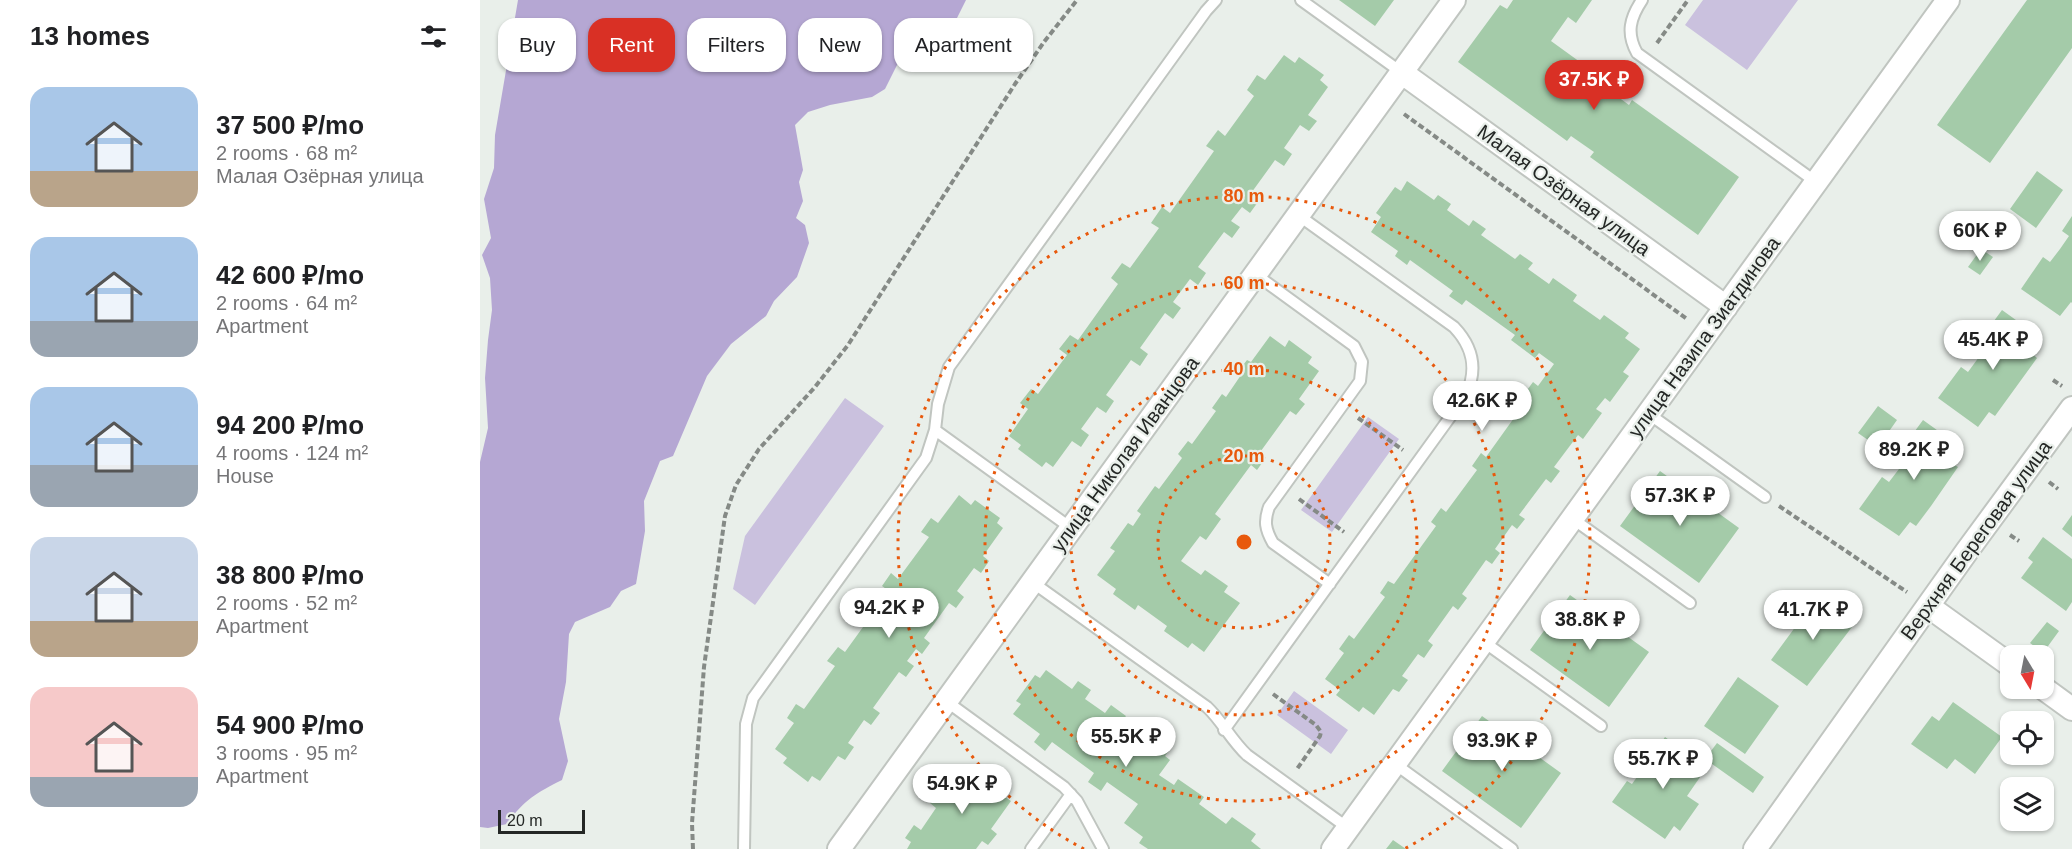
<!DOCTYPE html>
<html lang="en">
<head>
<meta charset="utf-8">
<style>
  body { margin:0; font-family:Arial,sans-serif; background:#f2f2f2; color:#202124; height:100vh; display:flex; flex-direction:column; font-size:22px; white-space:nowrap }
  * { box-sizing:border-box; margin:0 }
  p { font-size:20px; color:#757577 }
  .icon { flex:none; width:33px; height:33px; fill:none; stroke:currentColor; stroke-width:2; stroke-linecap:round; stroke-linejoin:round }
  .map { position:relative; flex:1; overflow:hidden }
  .panel { display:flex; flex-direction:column; background:#fff; width:480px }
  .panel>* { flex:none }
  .top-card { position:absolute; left:18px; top:18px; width:570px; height:54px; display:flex; gap:12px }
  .needle { width:39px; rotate:170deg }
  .controls { position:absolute; left:1520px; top:645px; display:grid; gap:12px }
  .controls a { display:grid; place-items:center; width:54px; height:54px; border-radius:12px; background:#fff; box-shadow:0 2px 4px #0004; font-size:30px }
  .scale { position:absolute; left:18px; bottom:15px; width:87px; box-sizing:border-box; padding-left:6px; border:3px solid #242725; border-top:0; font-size:16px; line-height:21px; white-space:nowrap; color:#242725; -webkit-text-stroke:4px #e9efea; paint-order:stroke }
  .price { position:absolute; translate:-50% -51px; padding:0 14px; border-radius:21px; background:#fff; color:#222; font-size:20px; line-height:39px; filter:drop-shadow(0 2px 3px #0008) }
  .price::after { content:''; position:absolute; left:50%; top:36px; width:18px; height:14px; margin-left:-9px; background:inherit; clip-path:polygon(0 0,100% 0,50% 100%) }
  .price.current { background:#d93025; color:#fff }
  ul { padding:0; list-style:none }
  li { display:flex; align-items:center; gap:18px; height:150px; padding:0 30px }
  li span { display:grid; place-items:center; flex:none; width:168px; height:120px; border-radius:18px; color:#555 }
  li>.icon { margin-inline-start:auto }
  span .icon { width:72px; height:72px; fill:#fffc; stroke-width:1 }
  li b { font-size:26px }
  h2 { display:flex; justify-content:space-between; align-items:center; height:72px; padding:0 30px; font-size:26px }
  .tag { padding:0 21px; border-radius:18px; background:#fff; box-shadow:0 2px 4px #0004; font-size:21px; line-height:54px }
  .tag.current { background:#d93025; color:#fff }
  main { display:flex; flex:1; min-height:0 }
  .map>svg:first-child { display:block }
  .green { fill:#cac1de }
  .water { fill:#b5a7d3 }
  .building { fill:#a4cba9 }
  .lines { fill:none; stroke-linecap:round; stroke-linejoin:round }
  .lane-casing { stroke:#c0c5c0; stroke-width:14 }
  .street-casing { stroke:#c0c5c0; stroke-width:26 }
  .path { stroke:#858a86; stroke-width:4; stroke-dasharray:6 3; stroke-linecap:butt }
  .lane { stroke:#fff; stroke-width:10 }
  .street { stroke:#fff; stroke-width:22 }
  .ring { fill:none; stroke:#e8590c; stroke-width:3; stroke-dasharray:3 6 }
  .labels { text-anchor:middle; stroke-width:4.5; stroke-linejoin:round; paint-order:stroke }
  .street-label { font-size:20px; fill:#242725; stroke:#e9efea }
  .centre { fill:#e8590c; stroke:#e9efea; stroke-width:3 }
  .ring-label { font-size:18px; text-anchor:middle; font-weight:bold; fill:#e8590c; stroke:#e9efea; stroke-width:4.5; stroke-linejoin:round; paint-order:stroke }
</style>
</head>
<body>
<main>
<section class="panel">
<h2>13 homes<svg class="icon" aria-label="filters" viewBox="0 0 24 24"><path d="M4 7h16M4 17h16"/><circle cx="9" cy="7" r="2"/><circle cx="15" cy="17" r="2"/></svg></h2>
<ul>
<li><span style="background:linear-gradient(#a9c7e8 70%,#b9a48a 0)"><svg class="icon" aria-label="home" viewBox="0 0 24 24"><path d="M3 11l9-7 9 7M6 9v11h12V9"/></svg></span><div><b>37 500 ₽/mo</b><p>2 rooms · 68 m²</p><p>Малая Озёрная улица</p></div></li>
<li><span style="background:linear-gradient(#a9c7e8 70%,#9aa5b1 0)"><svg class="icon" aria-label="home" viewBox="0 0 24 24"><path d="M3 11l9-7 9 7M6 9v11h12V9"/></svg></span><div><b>42 600 ₽/mo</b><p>2 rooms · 64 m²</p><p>Apartment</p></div></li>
<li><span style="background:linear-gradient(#a9c7e8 65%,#9aa5b1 0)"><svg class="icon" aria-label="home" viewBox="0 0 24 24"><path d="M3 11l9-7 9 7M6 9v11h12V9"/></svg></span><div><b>94 200 ₽/mo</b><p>4 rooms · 124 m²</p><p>House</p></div></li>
<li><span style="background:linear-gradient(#c9d6e8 70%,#b9a48a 0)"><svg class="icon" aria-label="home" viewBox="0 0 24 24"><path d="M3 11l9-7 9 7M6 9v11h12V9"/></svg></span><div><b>38 800 ₽/mo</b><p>2 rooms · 52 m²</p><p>Apartment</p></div></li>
<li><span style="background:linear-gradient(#f6c9c9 75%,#9aa5b1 0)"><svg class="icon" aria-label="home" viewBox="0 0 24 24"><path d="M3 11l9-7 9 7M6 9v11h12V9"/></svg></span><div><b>54 900 ₽/mo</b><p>3 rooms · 95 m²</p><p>Apartment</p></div></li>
</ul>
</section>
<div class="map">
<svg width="1592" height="849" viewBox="0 0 1592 849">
  <rect width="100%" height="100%" fill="#e9efea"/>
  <path class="green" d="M1223,0H1318L1267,70L1205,25Z
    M365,398L404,426L275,605L253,589L265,536Z
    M888,417L919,439L852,532L821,510Z
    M814,691L868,730L851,754L797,715Z"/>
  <path class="water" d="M38,0H486L477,18L460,24L443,22L436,27L405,89L392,97L350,105L328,112L315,125L323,170L319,182L323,201L316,218L325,225L329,243L317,277L294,301L286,316L251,344L227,376L193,456L180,461L164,501L165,531L156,584L141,591L130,607L95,622L89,634L86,682L79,719L88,761L82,780C56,793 43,801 27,824L8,828L0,827V462L8,428L5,378L8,340L12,310L10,278L2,255L11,238L4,199L14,168L15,135Z"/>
  <path class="building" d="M859,0H914L895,26Z
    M1033,0H1112L1096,23L1088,17L1071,41L1129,83L1126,88L1149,105L1152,100L1259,177L1218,235L1110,157L1114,152L1091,136L1087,141L978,62L1020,5L1027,9Z
    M1547,0H1592V48L1510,163L1457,125Z
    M804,55L815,63L819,57L844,75L840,80L848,87L828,115L837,121L829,131L820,125L804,148L812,154L804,166L795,160L769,196L778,202L770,213L762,207L751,221L760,227L752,238L744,232L718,267L726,273L718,285L710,279L693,302L701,308L693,319L685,313L660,348L668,354L660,366L651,360L626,395L634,401L626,413L617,407L601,429L609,435L601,447L592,441L573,467L566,462L562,467L538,449L541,445L529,436L548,409L540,403L551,389L558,394L587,355L579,349L590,335L598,340L638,284L631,278L642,263L650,268L679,228L671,223L682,207L690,213L734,151L726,146L738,130L745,136L774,96L767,90L777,75L785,80Z
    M1557,171L1583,190L1556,228L1530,209Z
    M927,181L954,200L958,195L971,204L967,210L989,226L993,220L1006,229L1001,235L1035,259L1040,254L1053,263L1048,269L1069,284L1073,278L1097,295L1093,301L1120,320L1124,315L1149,333L1145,338L1160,349L1143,372L1149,376L1130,402L1125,398L1116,409L1122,413L1103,439L1098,435L1074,467L1080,471L1071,483L1066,479L1039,515L1045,519L1037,529L1032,525L1015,549L1020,553L1012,564L1006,560L982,594L987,598L978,610L973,606L948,641L953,645L944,658L938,654L922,676L928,680L919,692L913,689L894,715L883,707L879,712L856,695L860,690L845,679L864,653L859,649L869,635L874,639L905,597L900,593L908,581L914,584L956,526L951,522L961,508L966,512L997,470L992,466L1001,453L1006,457L1039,411L1034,408L1053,382L1058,386L1074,364L1059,353L1055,358L1031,340L1035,335L986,300L982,305L969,296L973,291L930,260L927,265L915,256L918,251L891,232L901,217L896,213L915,187L921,191Z
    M1592,216V303L1591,302L1580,316L1541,289L1563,257L1570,262L1580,249L1589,236L1582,231Z
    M1501,249L1513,257L1500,275L1488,267Z
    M1522,310L1561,338L1551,353L1557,358L1515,416L1509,412L1498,427L1458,398L1481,367L1488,372L1507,346L1500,340Z
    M790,336L805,347L809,340L832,357L828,363L839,371L819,399L825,404L816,415L810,411L778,455L785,459L777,470L771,465L735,514L741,519L726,540L720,536L701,561L721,575L725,570L748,586L744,592L760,603L724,652L712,643L708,648L684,631L687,626L658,605L655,610L633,594L636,589L617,575L635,551L630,548L648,523L653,526L661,514L657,511L675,486L679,489L702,458L698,454L708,441L712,444L736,411L732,408L742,394L746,397L761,375L757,373L767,360L771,362Z
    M1398,406L1417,420L1398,447L1378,433Z
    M1443,420L1482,448L1471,463L1478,467L1451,506L1436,526L1430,522L1419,536L1379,509L1402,477L1409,482L1419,469L1428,456L1421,450Z
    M1180,471L1259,528L1219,583L1140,526Z
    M479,495L491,505L495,500L520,518L517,523L523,528L503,556L509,561L501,573L494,568L477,591L484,597L476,608L469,603L444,638L450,643L442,654L436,649L427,661L434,666L426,677L419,672L393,708L400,713L391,725L384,720L368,743L374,747L365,760L358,756L340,781L332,776L328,782L303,763L307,758L295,749L314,723L307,718L316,704L324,709L355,666L347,661L358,647L365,652L409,591L402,586L411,573L418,579L449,537L441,532L451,518L458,523Z
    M1592,515V537L1582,529Z
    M1563,537L1592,559V602L1586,611L1541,578L1553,562L1548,558Z
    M1090,595L1169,652L1129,707L1050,650Z
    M1338,596L1375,623L1327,686L1291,660Z
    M1567,622L1579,631L1563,653L1550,643Z
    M566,670L592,689L598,681L611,690L605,699L625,713L631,705L646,716L640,724L673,748L679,739L691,748L685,756L690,760L679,775L694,785L698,779L724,797L719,804L746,824L752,817L776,834L771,841L781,849H668L659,843L663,837L644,823L658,804L627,782L621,791L608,782L614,773L572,742L565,751L554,742L560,734L533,714L541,704L536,701L555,675L560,678Z
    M1258,677L1299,706L1265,754L1224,726Z
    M1473,702L1522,737L1495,774L1475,759L1467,769L1431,744L1452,716L1459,721Z
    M1002,716L1081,773L1041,828L962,771Z
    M1185,737L1227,767L1207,796L1219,804L1200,831L1194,826L1185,839L1132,802L1147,781L1152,784Z
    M1237,743L1284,777L1273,793L1225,759Z
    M485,768L494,775L498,770L522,787L518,792L531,801L511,829L517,834L508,845L502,841L496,849H427L431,842L425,838L434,825L441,830L456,808L450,803L460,790L466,795Z
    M913,840L926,849H906Z"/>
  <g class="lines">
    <defs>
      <path id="lane" d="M821,0L921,72
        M1162,0C1150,18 1146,33 1157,53L1336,182
        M775,274L874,346L882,362L880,381L789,507C784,521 785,529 793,543L850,584
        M1169,414L1285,497
        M455,430L591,528
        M1093,519L1210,603
        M552,582L727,707C742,721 751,740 767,755L868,828
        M1004,642L1121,726
        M466,701L584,787L597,801L623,849
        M744,730L986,395C998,369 993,347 974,327L818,215
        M915,764L1032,849
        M264,849L266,724L273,698L446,458L455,430L458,404L469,367L726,11L736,0
        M551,849L591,794"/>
      <path id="street" d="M921,72L1246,307
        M1448,606L1530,665
        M1563,688L1592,709
        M359,849L974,0
        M853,849L1468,0
        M1275,849L1487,551L1592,408"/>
    </defs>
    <use href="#lane" class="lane-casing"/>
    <use href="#street" class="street-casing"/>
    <path class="path" d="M1177,43L1208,0
      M924,114L1207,319
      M1573,380L1582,386
      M878,418L923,450
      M1569,482L1578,489
      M819,499L864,532
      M1299,506L1427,592
      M1530,535L1539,541
      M793,694L836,725L841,732L840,736L817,769
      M213,849L212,823L224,667L245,516L256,485L279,449L335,387L368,345L535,84L564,42L597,0"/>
    <use href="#lane" class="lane"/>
    <use href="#street" class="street"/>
  </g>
  <g class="ring">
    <circle cx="764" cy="542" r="86"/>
    <circle cx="764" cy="542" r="173"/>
    <circle cx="764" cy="542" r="259"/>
    <path d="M604 849A346 346 0 1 1 924 849"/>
  </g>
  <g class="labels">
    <g class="street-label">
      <text transform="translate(1084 190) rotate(36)" y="7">Малая Озёрная улица</text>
      <text transform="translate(1224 337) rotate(-54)" y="7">улица Назипа Зиатдинова</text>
      <text transform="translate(645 454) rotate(-54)" y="7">улица Николая Иванцова</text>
      <text transform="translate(1496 540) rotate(-54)" y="7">Верхняя Береговая улица</text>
    </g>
  </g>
  <circle cx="764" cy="542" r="9" class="centre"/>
  <g class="ring-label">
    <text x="764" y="202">80 m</text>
    <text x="764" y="289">60 m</text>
    <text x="764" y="375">40 m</text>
    <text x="764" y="462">20 m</text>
  </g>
</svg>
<div class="controls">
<a><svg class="needle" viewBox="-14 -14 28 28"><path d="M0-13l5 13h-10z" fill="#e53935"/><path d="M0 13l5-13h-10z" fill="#757577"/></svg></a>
<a><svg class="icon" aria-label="locate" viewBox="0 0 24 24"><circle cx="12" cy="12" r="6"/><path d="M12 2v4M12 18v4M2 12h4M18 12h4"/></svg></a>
<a><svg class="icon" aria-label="layers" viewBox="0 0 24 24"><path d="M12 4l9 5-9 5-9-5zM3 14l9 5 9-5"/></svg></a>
</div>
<div class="scale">20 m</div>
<b class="price current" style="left:1114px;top:111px">37.5K ₽</b>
<b class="price" style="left:1500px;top:262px">60K ₽</b>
<b class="price" style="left:1513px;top:371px">45.4K ₽</b>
<b class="price" style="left:1002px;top:432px">42.6K ₽</b>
<b class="price" style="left:1434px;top:481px">89.2K ₽</b>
<b class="price" style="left:1200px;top:527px">57.3K ₽</b>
<b class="price" style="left:409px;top:639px">94.2K ₽</b>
<b class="price" style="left:1333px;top:641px">41.7K ₽</b>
<b class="price" style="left:1110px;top:651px">38.8K ₽</b>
<b class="price" style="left:646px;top:768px">55.5K ₽</b>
<b class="price" style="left:1022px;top:772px">93.9K ₽</b>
<b class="price" style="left:1183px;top:790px">55.7K ₽</b>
<b class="price" style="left:482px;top:815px">54.9K ₽</b>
<div class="top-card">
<a class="tag">Buy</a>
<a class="tag current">Rent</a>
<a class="tag">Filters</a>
<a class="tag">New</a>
<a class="tag">Apartment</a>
</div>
</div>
</main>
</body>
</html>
